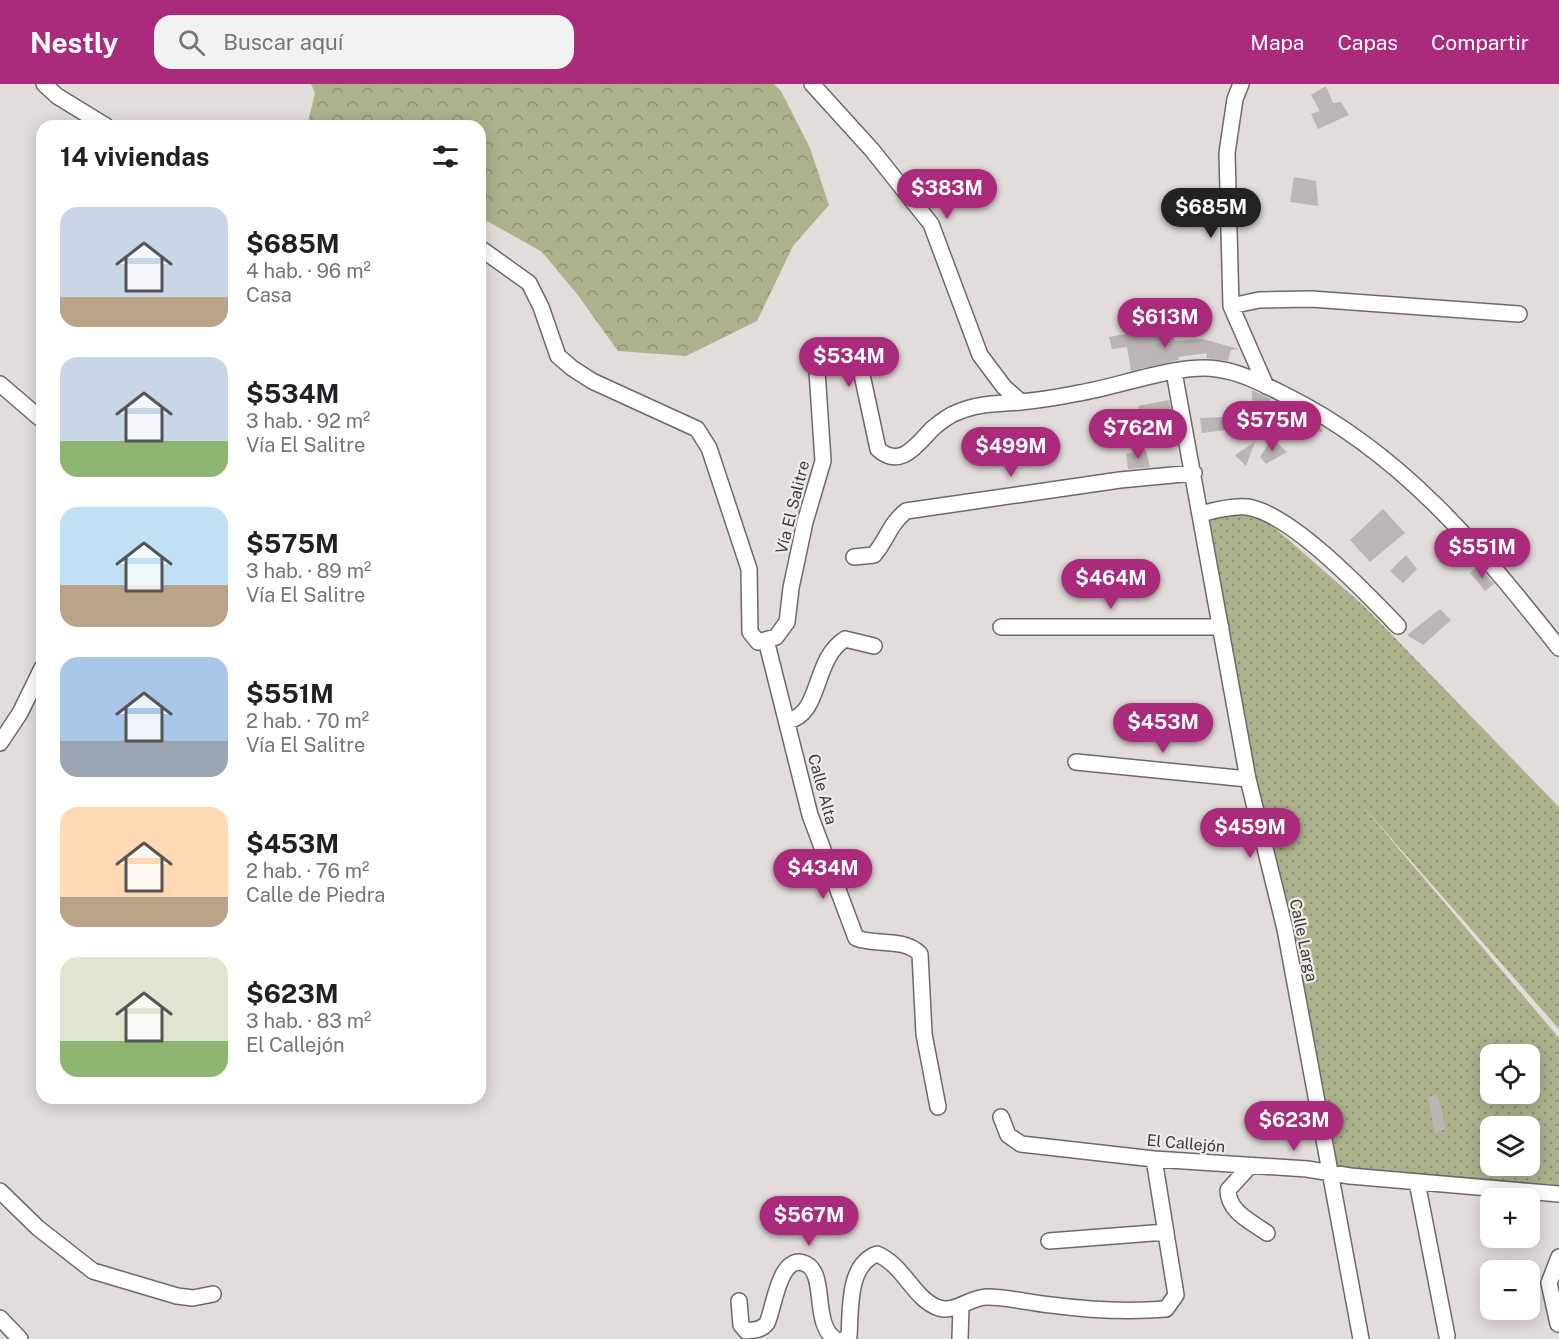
<!DOCTYPE html>
<html lang="es">
<head>
<meta charset="utf-8">
<style>
  body { margin:0; font-family:"Public Sans",sans-serif; background:#f2f2f2; color:#202124; height:100vh; display:flex; flex-direction:column; font-size:22px; white-space:nowrap }
  * { box-sizing:border-box; margin:0 }
  p { font-size:20px; color:#757577 }
  .icon { flex:none; width:33px; height:33px; fill:none; stroke:currentColor; stroke-width:2; stroke-linecap:round; stroke-linejoin:round }
  .map { position:relative; flex:1; overflow:hidden }
  .drawer { position:absolute; left:36px; top:36px; width:450px; height:984px; display:flex; flex-direction:column; background:#fff; border-radius:18px; box-shadow:0 3px 15px #0003 }
  .drawer>* { flex:none }
  .fabs { position:absolute; left:1480px; top:960px; display:grid; gap:12px }
  .fabs a { display:grid; place-items:center; width:60px; height:60px; border-radius:12px; background:#fff; box-shadow:0 3px 15px #0003; font-size:30px }
  .price { position:absolute; translate:-50% -51px; padding:0 14px; border-radius:21px; background:#aa2b7b; color:#fff; font-size:20px; line-height:39px; filter:drop-shadow(0 2px 3px #0008) }
  .price::after { content:''; position:absolute; left:50%; top:36px; width:18px; height:14px; margin-left:-9px; background:inherit; clip-path:polygon(0 0,100% 0,50% 100%) }
  .price.on { background:#222; color:#fff }
  ul { padding:0; list-style:none }
  li { display:flex; align-items:center; gap:18px; height:150px; padding:0 24px }
  li span { display:grid; place-items:center; flex:none; width:168px; height:120px; border-radius:18px; color:#555 }
  li>.icon { margin-inline-start:auto }
  span .icon { width:72px; height:72px; fill:#fffc; stroke-width:1 }
  li b { font-size:26px }
  h2 { display:flex; justify-content:space-between; align-items:center; height:72px; padding:0 24px; font-size:26px }
  header { display:flex; align-items:center; gap:36px; box-sizing:border-box; height:84px; padding:0 30px; background:#aa2b7b; color:#fff }
  header strong { font-size:28px }
  nav { display:flex; gap:33px; margin-inline-start:auto; font-size:21px }
  .search { width:420px; height:54px; background:#f2f2f2; display:flex; align-items:center; gap:15px; box-sizing:border-box; padding:0 21px; border-radius:18px; color:#757577; font-size:22px }
  .map>svg:first-child { display:block }
  .grass { fill:url(#grass-dots); fill-rule:evenodd }
  .forest { fill:url(#forest-crowns) }
  .building { fill:#bbb5b3 }
  .lines { fill:none; stroke-linecap:round; stroke-linejoin:round }
  .minor-casing { stroke:#6d6a66; stroke-width:18 }
  .minor { stroke:#fff; stroke-width:15 }
  .labels { text-anchor:middle; stroke-width:4.5; stroke-linejoin:round; paint-order:stroke }
  .street-label { font-size:16px; fill:#3b3938; stroke:#efebe7 }
</style>
</head>
<body>
<header>
<strong>Nestly</strong>
<div class="search"><svg class="icon" aria-label="search" viewBox="0 0 24 24"><circle cx="10" cy="10" r="6"/><path d="M15 15l6 6"/></svg>Buscar aquí</div>
<nav><a>Mapa</a><a>Capas</a><a>Compartir</a></nav>
</header>
<div class="map">
<svg width="1559" height="1255" viewBox="0 0 1559 1255">
  <defs>
    <pattern id="grass-dots" width="8" height="8" patternUnits="userSpaceOnUse" patternTransform="scale(1.5)"><rect width="8" height="8" fill="#adb28d"/><path d="M2 2h.1M6 6h.1" fill="none" stroke="#8e9274" stroke-width="1.8" stroke-linecap="round"/></pattern>
    <pattern id="forest-crowns" width="20" height="18" patternUnits="userSpaceOnUse" patternTransform="scale(1.5)"><rect width="20" height="18" fill="#adb28d"/><path d="M2 6a3 3 0 1 1 6 0M12 15a3 3 0 1 1 6 0" fill="none" stroke="#8e9274"/></pattern>
  </defs>
  <rect width="100%" height="100%" fill="#e2ddda"/>
  <path class="grass" d="M1201,430L1261,432L1364,522L1559,723V945L1360,719L1559,954V1104L1331,1089ZM1491,970H1530V1010H1491ZM1491,1042H1530V1082H1491Z"/>
  <path class="forest" d="M311,0H774L781,7L810,64L829,121L793,162L757,237L686,272L618,267L577,210L542,168L480,133V42H196L184,36L307,42L315,9Z"/>
  <path class="building" d="M1326,2L1333,19L1341,18L1349,31L1318,45L1311,30L1320,27L1311,11Z
    M1294,93L1316,97L1318,122L1290,118Z
    M1172,244L1175,257L1203,255L1238,265L1231,266L1228,277L1206,274L1207,269L1178,273L1179,276L1131,287L1127,263L1112,265L1109,253L1136,248L1137,252Z
    M1252,306L1271,315L1267,325L1252,316Z
    M1169,316L1173,335L1140,340L1138,322Z
    M1291,326L1323,346L1321,348L1316,347L1311,352L1284,336Z
    M1223,333L1226,346L1202,349L1200,334Z
    M1272,354L1287,368L1266,380L1260,373Z
    M1255,358L1246,382L1235,371Z
    M1146,366L1150,383L1128,385L1126,370Z
    M1383,425L1405,449L1370,478L1350,456Z
    M1406,471L1417,485L1403,499L1390,487Z
    M1478,482L1494,500L1485,507L1470,489Z
    M1440,525L1451,536L1423,561L1407,551Z
    M1437,1009L1446,1044L1435,1050L1428,1014Z"/>
  <g class="lines">
    <defs>
      <path id="minor" d="M44,0L57,12L106,42
        M812,0L872,66L931,140L980,271L1004,303L1021,318
        M1241,0L1235,15L1227,69L1231,222L1266,302
        M480,164L529,199L541,223L558,272L572,284L592,297L697,345L709,364L749,485L750,548L758,558L776,553L787,538L791,504L805,438L823,377L817,287L820,273C835,265 850,260 859,277L878,365C900,385 916,362 932,345C939,339 949,331 958,328C978,319 1000,320 1021,318C1040,316 1060,313 1079,309C1118,303 1179,279 1217,285C1241,288 1263,300 1285,311C1401,368 1480,464 1559,564
        M1231,222L1259,216L1311,215L1519,230
        M1174,288L1248,695L1285,845L1361,1255
        M0,300L42,336
        M1201,430C1215,426 1233,422 1247,423C1291,429 1367,510 1398,542
        M854,473L874,471C888,454 889,441 906,427L1120,396L1194,389
        M1001,543H1221
        M766,556L810,731L856,854C877,862 903,853 920,870L924,950L938,1023
        M787,637C822,631 812,576 845,555L874,562
        M0,659L20,629L42,584
        M1076,678L1248,695
        M1001,1033L1008,1051L1021,1060L1154,1075L1307,1085L1350,1092L1559,1110
        M1250,1082L1228,1106C1228,1128 1252,1138 1267,1149
        M1417,1098L1447,1252
        M0,1107L38,1144L93,1187L177,1212L193,1214L213,1210
        M1049,1157L1166,1148
        M739,1217L741,1241L746,1247C754,1246 762,1246 767,1239C774,1226 779,1167 806,1180C827,1190 812,1240 835,1255
        M0,1234L20,1255
        M1558,1240L1549,1199L1559,1173
        M845,1255L849,1252C851,1226 847,1181 877,1170C904,1181 914,1216 939,1224C956,1229 970,1213 987,1213C1008,1213 1030,1219 1051,1221C1089,1226 1129,1228 1166,1225L1176,1211L1154,1075
        M960,1255L961,1222"/>
    </defs>
    <use href="#minor" class="minor-casing"/>
    <use href="#minor" class="minor"/>
  </g>
  <g class="labels">
    <g class="street-label">
      <text transform="translate(792 423) rotate(-76)" y="6">Vía El Salitre</text>
      <text transform="translate(823 705) rotate(75)" y="6">Calle Alta</text>
      <text transform="translate(1304 856) rotate(78)" y="6">Calle Larga</text>
      <text transform="translate(1186 1059) rotate(5)" y="6">El Callejón</text>
    </g>
  </g>
</svg>
<div class="fabs">
<a><svg class="icon" aria-label="locate" viewBox="0 0 24 24"><circle cx="12" cy="12" r="6"/><path d="M12 2v4M12 18v4M2 12h4M18 12h4"/></svg></a>
<a><svg class="icon" aria-label="layers" viewBox="0 0 24 24"><path d="M12 4l9 5-9 5-9-5zM3 14l9 5 9-5"/></svg></a>
<a>+</a>
<a>−</a>
</div>
<b class="price" style="left:947px;top:136px">$383M</b>
<b class="price on" style="left:1211px;top:155px">$685M</b>
<b class="price" style="left:1165px;top:265px">$613M</b>
<b class="price" style="left:849px;top:304px">$534M</b>
<b class="price" style="left:1272px;top:368px">$575M</b>
<b class="price" style="left:1138px;top:376px">$762M</b>
<b class="price" style="left:1011px;top:394px">$499M</b>
<b class="price" style="left:1482px;top:495px">$551M</b>
<b class="price" style="left:1111px;top:526px">$464M</b>
<b class="price" style="left:1163px;top:670px">$453M</b>
<b class="price" style="left:1250px;top:775px">$459M</b>
<b class="price" style="left:823px;top:816px">$434M</b>
<b class="price" style="left:1294px;top:1068px">$623M</b>
<b class="price" style="left:809px;top:1163px">$567M</b>
<section class="drawer">
<h2>14 viviendas<svg class="icon" aria-label="filters" viewBox="0 0 24 24"><path d="M4 7h16M4 17h16"/><circle cx="9" cy="7" r="2"/><circle cx="15" cy="17" r="2"/></svg></h2>
<ul>
<li><span style="background:linear-gradient(#c9d6e8 75%,#b9a48a 0)"><svg class="icon" aria-label="home" viewBox="0 0 24 24"><path d="M3 11l9-7 9 7M6 9v11h12V9"/></svg></span><div><b>$685M</b><p>4 hab. · 96 m²</p><p>Casa</p></div></li>
<li><span style="background:linear-gradient(#c9d6e8 70%,#8fb573 0)"><svg class="icon" aria-label="home" viewBox="0 0 24 24"><path d="M3 11l9-7 9 7M6 9v11h12V9"/></svg></span><div><b>$534M</b><p>3 hab. · 92 m²</p><p>Vía El Salitre</p></div></li>
<li><span style="background:linear-gradient(#bfe0f5 65%,#b9a48a 0)"><svg class="icon" aria-label="home" viewBox="0 0 24 24"><path d="M3 11l9-7 9 7M6 9v11h12V9"/></svg></span><div><b>$575M</b><p>3 hab. · 89 m²</p><p>Vía El Salitre</p></div></li>
<li><span style="background:linear-gradient(#a9c7e8 70%,#9aa5b1 0)"><svg class="icon" aria-label="home" viewBox="0 0 24 24"><path d="M3 11l9-7 9 7M6 9v11h12V9"/></svg></span><div><b>$551M</b><p>2 hab. · 70 m²</p><p>Vía El Salitre</p></div></li>
<li><span style="background:linear-gradient(#ffd9b3 75%,#b9a48a 0)"><svg class="icon" aria-label="home" viewBox="0 0 24 24"><path d="M3 11l9-7 9 7M6 9v11h12V9"/></svg></span><div><b>$453M</b><p>2 hab. · 76 m²</p><p>Calle de Piedra</p></div></li>
<li><span style="background:linear-gradient(#dfe7d0 70%,#8fb573 0)"><svg class="icon" aria-label="home" viewBox="0 0 24 24"><path d="M3 11l9-7 9 7M6 9v11h12V9"/></svg></span><div><b>$623M</b><p>3 hab. · 83 m²</p><p>El Callejón</p></div></li>
</ul>
</section>
</div>
</body>
</html>
